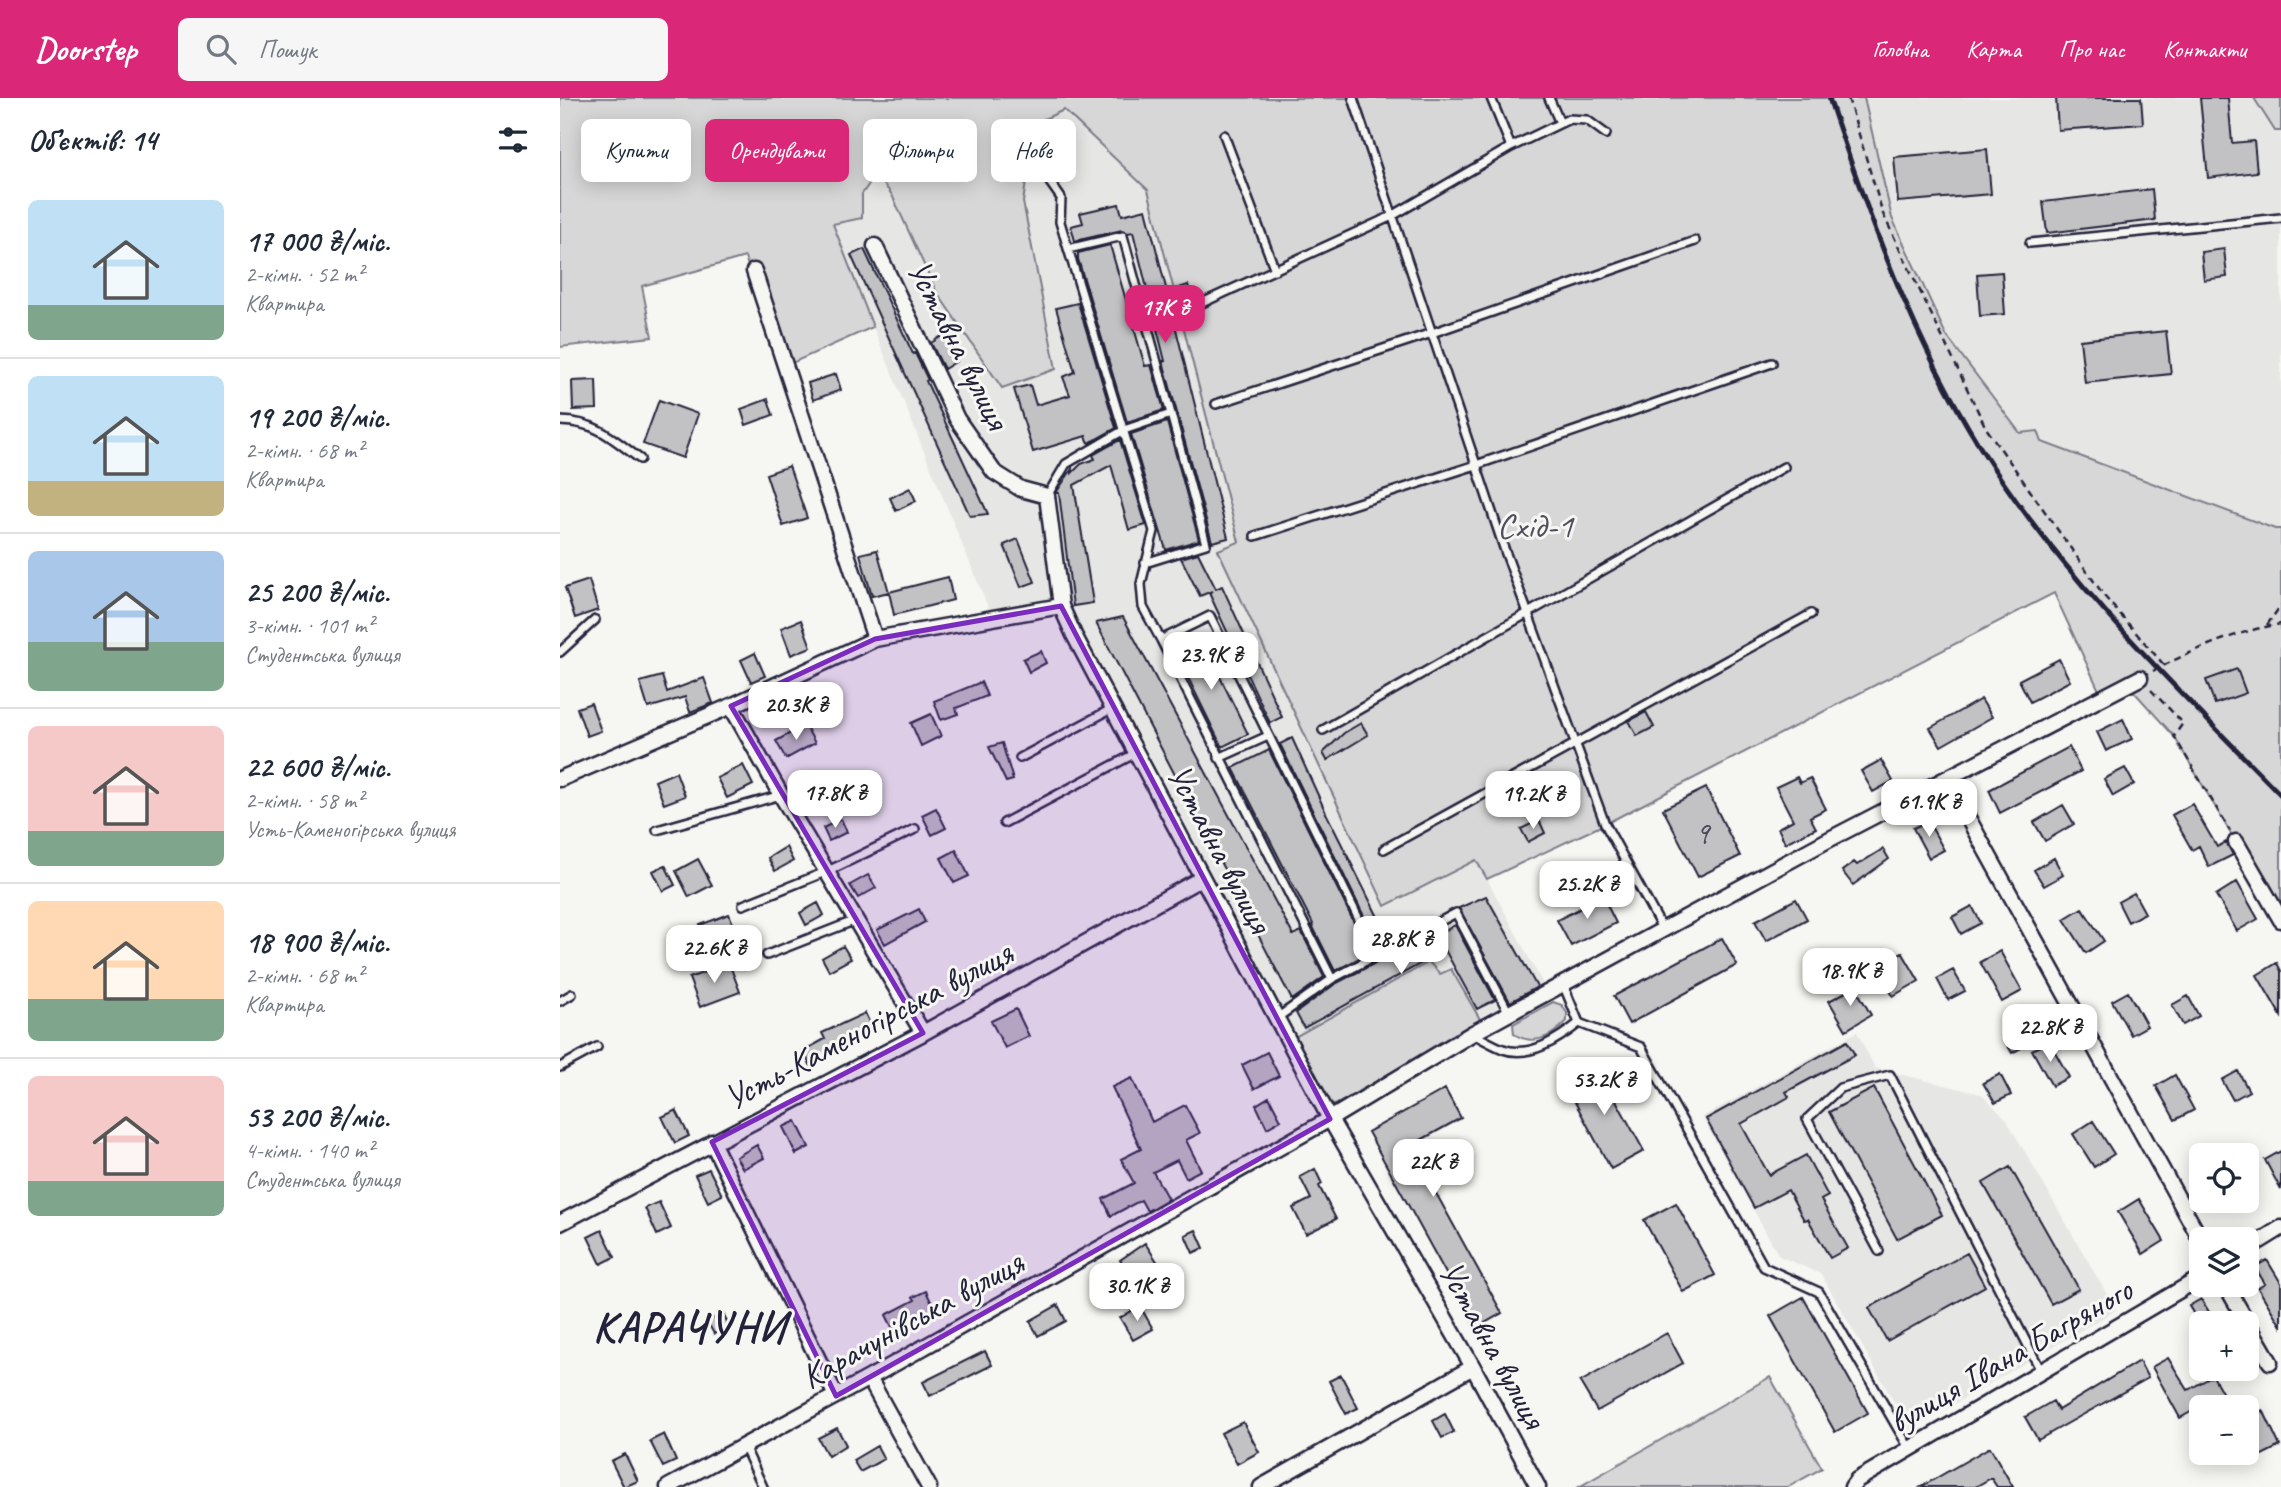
<!DOCTYPE html>
<html lang="uk">
<head>
<meta charset="utf-8">
<style>
  body { margin:0; font-family:Caveat,sans-serif; background:#f6f6f7; color:#1f2937; height:100vh; display:flex; flex-direction:column; font-size:26px; white-space:nowrap }
  * { box-sizing:border-box; margin:0 }
  p { font-size:23px; color:#747a83 }
  .icon { flex:none; width:38px; height:38px; fill:none; stroke:currentColor; stroke-width:2; stroke-linecap:round; stroke-linejoin:round }
  .map { position:relative; flex:1; overflow:hidden }
  .panel { display:flex; flex-direction:column; background:#fff; width:560px }
  .panel>* { flex:none }
  .hud { position:absolute; left:21px; top:21px; width:665px; height:63px; display:flex; gap:14px }
  .buttons { position:absolute; left:1629px; top:1045px; display:grid; gap:14px }
  .buttons a { display:grid; place-items:center; width:70px; height:70px; border-radius:10px; background:#fff; box-shadow:0 4px 18px #0003; font-size:35px }
  .price { position:absolute; translate:-50% -60px; padding:0 16px; border-radius:14px; background:#fff; color:#222; font-size:23px; line-height:46px; filter:drop-shadow(0 2px 4px #0008) }
  .price::after { content:''; position:absolute; left:50%; top:42px; width:21px; height:16px; margin-left:-10px; background:inherit; clip-path:polygon(0 0,100% 0,50% 100%) }
  .price.selected { background:#db2777; color:#fff }
  ul { padding:0; list-style:none }
  li { display:flex; align-items:center; gap:21px; height:175px; padding:0 28px }
  li+li { border-top:2px solid #e0e1e3 }
  li span { display:grid; place-items:center; flex:none; width:196px; height:140px; border-radius:10px; color:#555 }
  li>.icon { margin-inline-start:auto }
  span .icon { width:84px; height:84px; fill:#fffc; stroke-width:1 }
  li b { font-size:30px }
  h2 { display:flex; justify-content:space-between; align-items:center; height:84px; padding:0 28px; font-size:30px }
  .pill { padding:0 24px; border-radius:10px; background:#fff; box-shadow:0 4px 18px #0003; font-size:24px; line-height:63px }
  .pill.selected { background:#db2777; color:#fff }
  header { display:flex; align-items:center; gap:42px; box-sizing:border-box; height:98px; padding:0 35px; background:#db2777; color:#fff }
  header strong { font-size:33px }
  nav { display:flex; gap:38px; margin-inline-start:auto; font-size:24px }
  .search { width:490px; height:63px; background:#f6f6f7; display:flex; align-items:center; gap:18px; box-sizing:border-box; padding:0 24px; border-radius:10px; color:#747a83; font-size:26px }
  main { display:flex; flex:1; min-height:0 }
  .map>svg:first-child { display:block }
  .built { fill:#e6e6e4 }
  .green { fill:#d7d7d7; stroke:#7c7c89; stroke-width:2 }
  .building { fill:#c2c2c4; stroke:#22223b; stroke-width:2 }
  .lines { fill:none; stroke-linecap:round; stroke-linejoin:round }
  .lane-casing { stroke:#22223b; stroke-width:12 }
  .street-casing { stroke:#22223b; stroke-width:19 }
  .path { stroke:#22223b; stroke-width:2.5; stroke-dasharray:7 5; stroke-linecap:butt }
  .lane { stroke:#f6f6f2; stroke-width:7 }
  .street { stroke:#f6f6f2; stroke-width:14 }
  .rail { stroke:#22223b; stroke-width:5 }
  .marked { fill:#7b2cbf; fill-opacity:0.2; stroke:#7b2cbf; stroke-width:5; stroke-linejoin:round }
  .labels { text-anchor:middle; stroke-width:6; stroke-linejoin:round; paint-order:stroke }
  .number-label { font-size:32px; fill:#4a4a5d }
  .street-label { font-size:35px; fill:#22223b; stroke:#f6f6f2 }
  .park-label { font-size:35px; fill:#4f4f62; stroke:#f6f6f2 }
  .district-label { font-size:42px; font-weight:bold; letter-spacing:2px; fill:#22223b; stroke:#f6f6f2 }
</style>
</head>
<body>
<header>
<strong>Doorstep</strong>
<div class="search"><svg class="icon" aria-label="search" viewBox="0 0 24 24"><circle cx="10" cy="10" r="6"/><path d="M15 15l6 6"/></svg>Пошук</div>
<nav><a>Головна</a><a>Карта</a><a>Про нас</a><a>Контакти</a></nav>
</header>
<main>
<section class="panel">
<h2>Об’єктів: 14<svg class="icon" aria-label="filters" viewBox="0 0 24 24"><path d="M4 7h16M4 17h16"/><circle cx="9" cy="7" r="2"/><circle cx="15" cy="17" r="2"/></svg></h2>
<ul>
<li><span style="background:linear-gradient(#bfe0f5 75%,#7fa58c 0)"><svg class="icon" aria-label="home" viewBox="0 0 24 24"><path d="M3 11l9-7 9 7M6 9v11h12V9"/></svg></span><div><b>17 000 ₴/міс.</b><p>2-кімн. · 52 m²</p><p>Квартира</p></div></li>
<li><span style="background:linear-gradient(#bfe0f5 75%,#c2b280 0)"><svg class="icon" aria-label="home" viewBox="0 0 24 24"><path d="M3 11l9-7 9 7M6 9v11h12V9"/></svg></span><div><b>19 200 ₴/міс.</b><p>2-кімн. · 68 m²</p><p>Квартира</p></div></li>
<li><span style="background:linear-gradient(#a9c7e8 65%,#7fa58c 0)"><svg class="icon" aria-label="home" viewBox="0 0 24 24"><path d="M3 11l9-7 9 7M6 9v11h12V9"/></svg></span><div><b>25 200 ₴/міс.</b><p>3-кімн. · 101 m²</p><p>Студентська вулиця</p></div></li>
<li><span style="background:linear-gradient(#f6c9c9 75%,#7fa58c 0)"><svg class="icon" aria-label="home" viewBox="0 0 24 24"><path d="M3 11l9-7 9 7M6 9v11h12V9"/></svg></span><div><b>22 600 ₴/міс.</b><p>2-кімн. · 58 m²</p><p>Усть-Каменогірська вулиця</p></div></li>
<li><span style="background:linear-gradient(#ffd9b3 70%,#7fa58c 0)"><svg class="icon" aria-label="home" viewBox="0 0 24 24"><path d="M3 11l9-7 9 7M6 9v11h12V9"/></svg></span><div><b>18 900 ₴/міс.</b><p>2-кімн. · 68 m²</p><p>Квартира</p></div></li>
<li><span style="background:linear-gradient(#f6c9c9 75%,#7fa58c 0)"><svg class="icon" aria-label="home" viewBox="0 0 24 24"><path d="M3 11l9-7 9 7M6 9v11h12V9"/></svg></span><div><b>53 200 ₴/міс.</b><p>4-кімн. · 140 m²</p><p>Студентська вулиця</p></div></li>
</ul>
</section>
<div class="map">
<svg width="1721" height="1389" viewBox="0 0 1721 1389">
  <rect width="100%" height="100%" fill="#f6f6f2"/>
  <filter id="ink" filterUnits="userSpaceOnUse"><feTurbulence type="fractalNoise" baseFrequency=".0143" numOctaves="2"/><feDisplacementMap in="SourceGraphic" scale="14" xChannelSelector="R" yChannelSelector="G"/><feConvolveMatrix kernelMatrix="1 2 1 2 8 2 1 2 1" color-interpolation-filters="sRGB"/></filter>
  <g filter="url(#ink)">
    <path class="built" d="M1304,0H1694L1715,33H1721V431H1715L1482,344L1478,333L1461,335L1386,237L1332,120Z
      M503,12L588,92L680,444L658,453L825,808L917,762L984,888L921,923L891,871L880,876L869,864L735,939L585,649L522,535L508,495L494,392L484,389L480,402L494,504L430,514L313,229L273,126L302,120V96L315,75L332,97L496,271L463,104L475,25Z
      M1297,934L1315,970L1421,996L1446,1021L1556,1212L1350,1332L1261,1176L1219,1158L1142,1019Z"/>
    <path class="green" d="M0,0H1304L1332,120L1386,237L1460,335L1478,333L1482,344L1715,431H1721V822L1614,638L1568,587L1542,599L1494,495L1045,726L927,781L916,762L825,808L658,452L679,444L588,92L504,12L475,25L463,104L496,271L442,290L376,193L332,97L316,76L302,96V120L273,126L313,229L223,269L185,159L82,188L92,239L0,249Z
      M1694,0H1721V33H1715Z
      M869,864L880,876L891,871L921,923L775,1007L769,1004L735,939Z
      M993,904L1002,907L1007,915V923C993,938 974,949 954,936L953,926Z
      M1210,1279L1262,1370L1228,1389H1019Z"/>
    <path class="building" d="M1496,0H1581L1583,26L1498,32Z
      M1640,0H1668L1672,45L1694,43L1697,74L1648,80Z
      M1427,51L1431,96L1338,104L1334,59Z
      M1592,91L1595,122L1487,135L1483,104Z
      M559,106L562,117L586,111L607,194L628,187L632,199L610,207L668,440L652,444L603,263H605L573,134L568,135L562,132L515,143L511,128L523,125L520,115Z
      M550,147L585,268L591,267L604,312L567,324L518,161V155Z
      M304,151L353,256L355,255L368,282L366,283L428,416L410,418L291,157Z
      M1664,151L1667,179L1644,182L1641,154Z
      M1442,174L1445,216L1420,218L1417,176Z
      M518,205L556,330L529,345L526,338L473,354L454,291L470,287L476,307L510,297L503,279L515,274L496,210Z
      M1606,233L1611,276L1525,285L1520,242Z
      M382,238L397,263L384,271L371,245Z
      M276,276L281,292L253,302L248,285Z
      M36,282L37,311L13,312L12,283Z
      M208,301L213,317L186,327L181,311Z
      M99,302L138,316L123,360L83,346Z
      M607,324L639,442L606,452L571,336Z
      M560,342L586,427L569,432L551,367L514,387L533,505L513,508L499,395H496L512,371V375L521,366L535,361L533,357Z
      M229,368L247,420L223,428L206,376Z
      M350,390L356,403L336,413L330,400Z
      M458,441L475,484L461,489L444,447Z
      M317,452L329,494L312,498L300,456Z
      M638,455L656,491L662,488L722,619L710,625L649,495L652,493L640,498L621,460Z
      M388,479L393,502L334,517L329,494Z
      M29,482L38,512L15,520L5,490Z
      M563,519L733,837L741,833L764,879L732,902L536,525Z
      M241,522L251,549L231,557L221,530Z
      M640,538L688,636L662,649L614,551Z
      M481,553L486,565L469,574L463,561Z
      M195,555L205,578L191,584L181,562Z
      M1499,561L1510,583L1470,604L1459,582Z
      M1677,571L1686,595L1655,606L1646,582Z
      M102,578L107,594L144,580L153,605L130,614L125,599L88,610L80,584Z
      M421,584L427,598L396,610L398,616L381,622L374,603Z
      M1421,601L1432,619L1381,648L1370,630Z
      M31,605L41,633L27,638L17,610Z
      M1086,614L1094,629L1077,638L1069,623Z
      M371,616L381,638L361,648L351,625Z
      M1563,621L1572,641L1546,653L1537,634Z
      M801,625L808,637L767,662L763,655L784,635Z
      M245,627L255,645L226,661L216,643Z
      M732,640L767,717L825,833L838,828L845,835L819,849L720,646Z
      M442,645L453,682L446,684L429,649Z
      M1509,649L1521,673L1440,715L1429,692Z
      M709,652L809,855L775,873L752,827L753,826L673,670Z
      M1321,662L1333,683L1313,694L1301,673Z
      M183,667L193,687L167,700L157,680Z
      M1565,670L1574,686L1553,698L1544,681Z
      M116,674L125,698L104,706L95,683Z
      M257,679L267,698L248,708L238,689Z
      M1237,679L1240,685L1250,680L1266,711L1250,719L1256,730L1225,745L1218,730L1233,722L1216,689Z
      M1146,690L1180,758L1138,779L1103,711Z
      M1632,706L1657,749L1666,744L1673,757L1649,769L1639,748L1632,752L1612,717Z
      M1503,707L1514,726L1485,743L1474,724Z
      M376,710L386,730L372,737L362,717Z
      M281,721L287,734L269,743L263,730Z
      M979,722L985,735L968,744L961,731Z
      M1368,723L1384,752L1369,760L1353,730Z
      M226,749L233,763L215,773L208,760Z
      M1323,751L1329,761L1293,787L1282,773L1294,764L1297,767Z
      M396,752L409,778L394,785L381,760Z
      M1494,760L1503,777L1484,788L1474,772Z
      M138,761L152,787L129,799L116,773Z
      M105,767L115,787L103,793L93,773Z
      M308,777L316,790L298,800L290,787Z
      M1677,784L1698,821L1677,833L1656,797Z
      M1574,795L1585,815L1568,824L1558,804Z
      M926,798L977,889L950,904L899,810Z
      M1043,799L1056,825L1011,848L997,822Z
      M1236,801L1247,821L1206,843L1195,823Z
      M258,805L264,817L246,827L240,815Z
      M1412,808L1421,825L1401,836L1392,819Z
      M1522,810L1544,843L1526,855L1504,821Z
      M359,811L365,824L325,846L317,832Z
      M169,816L176,833L147,844L140,827Z
      M895,827L935,902L917,911L885,852L744,930L736,915L775,886L853,845L856,849Z
      M1162,840L1177,867L1069,926L1054,898Z
      M283,848L291,861L269,873L262,860Z
      M1440,853L1462,893L1442,904L1420,864Z
      M1342,854L1359,883L1333,898L1316,869Z
      M169,865L180,894L140,909L129,880Z
      M1717,865L1721,873V918L1697,877Z
      M1393,872L1405,893L1388,902L1377,881Z
      M1295,889L1311,917L1286,932L1269,903Z
      M1568,894L1587,928L1571,937L1552,903Z
      M1628,898L1639,918L1623,927L1612,907Z
      M456,911L469,938L445,950L431,923Z
      M305,915L313,932L285,945L286,947L251,968L243,953L265,941L262,935Z
      M1463,927L1472,944L1452,955L1442,938Z
      M1287,943L1295,957L1226,994L1229,999L1181,1026L1209,1077L1246,1057L1268,1098L1261,1102L1288,1150L1270,1160L1248,1121L1244,1122L1228,1092L1194,1110L1146,1021Z
      M1489,943L1509,979L1492,988L1472,952Z
      M707,954L719,978L694,991L682,967Z
      M1036,966L1084,1053L1051,1071L1004,984Z
      M1678,973L1689,993L1673,1002L1662,982Z
      M1440,976L1451,997L1435,1005L1423,985Z
      M1615,977L1634,1012L1615,1022L1596,988Z
      M572,980L592,1024L625,1007L640,1035L626,1042L641,1072L626,1080L617,1062L593,1074L608,1101L587,1113L581,1102L551,1118L543,1101L574,1085L561,1061L581,1051L552,989Z
      M1314,990L1382,1117L1337,1141L1269,1014Z
      M885,991L901,1020L850,1048L942,1215L916,1230L808,1034Z
      M709,999L721,1022L707,1030L696,1007Z
      M116,1012L129,1038L115,1045L102,1019Z
      M236,1023L249,1049L236,1056L223,1029Z
      M1533,1023L1554,1056L1534,1069L1513,1036Z
      M197,1047L204,1060L183,1071L176,1059Z
      M1721,1053V1092L1705,1062Z
      M1450,1069L1519,1191L1491,1206L1423,1085Z
      M149,1071L162,1097L148,1104L135,1077Z
      M755,1071L762,1086L759,1088L776,1121L746,1136L733,1110L751,1101L740,1079Z
      M1579,1101L1604,1143L1583,1156L1558,1114Z
      M99,1104L111,1130L97,1137L85,1110Z
      M1116,1105L1155,1177L1123,1194L1084,1122Z
      M42,1132L55,1159L41,1166L28,1139Z
      M636,1132L644,1150L633,1155L625,1137Z
      M585,1145L611,1185L585,1202L560,1162Z
      M1407,1155L1425,1188L1327,1243L1309,1210Z
      M1707,1162L1721,1185V1228L1698,1190L1705,1186L1695,1169Z
      M366,1193L375,1212L333,1231L326,1217L355,1202L353,1199Z
      M1243,1199L1308,1315L1275,1334L1210,1218Z
      M1641,1201L1656,1225H1639L1629,1208Z
      M498,1207L506,1223L478,1238L470,1223Z
      M580,1208L593,1231L573,1242L560,1220Z
      M163,1215L169,1228L154,1236L147,1223Z
      M1107,1235L1123,1265L1037,1313L1020,1284Z
      M425,1253L432,1267L370,1298L363,1284Z
      M1608,1260L1628,1292L1653,1278L1663,1296L1620,1320L1592,1269Z
      M1579,1263L1588,1280L1478,1342L1465,1319L1493,1303L1498,1312Z
      M781,1277L798,1310L786,1316L769,1283Z
      M1703,1312L1720,1348L1700,1358L1687,1331V1319Z
      M885,1316L894,1334L882,1340L873,1323Z
      M683,1324L699,1354L677,1366L661,1335Z
      M277,1330L286,1347L268,1358L258,1340Z
      M104,1336L116,1363L103,1369L90,1343Z
      M317,1348L324,1361L300,1374L293,1362Z
      M1430,1349L1453,1389H1437L1431,1380L1415,1389H1361Z
      M65,1356L78,1383L64,1389L51,1363Z"/>
    <g class="lines">
      <defs>
        <path id="lane" d="M793,0L945,453L1045,726L1103,832
          M931,0L951,49
          M989,0L1000,25
          M664,37L715,172
          M475,63L501,100L500,124L594,433L581,486L583,509L601,542
          M1470,145L1721,120
          M508,151L563,138L646,446L585,465
          M631,210L832,118L951,49L1009,21L1027,22L1046,36
          M656,306L872,235L1135,143
          M0,323C37,324 52,340 80,361
          M487,398L506,366L564,332L611,316
          M695,438L916,367L1212,265
          M0,554L35,522
          M763,632L1224,369
          M460,660L553,610
          M659,660L708,638
          M444,725L576,655
          M97,732L221,697
          M824,751L1251,516
          M183,807L268,773L355,731
          M207,857L296,822
          M772,881L601,542L650,518L817,858
          M0,903L12,896
          M717,920L772,881L896,815L949,915
          M1019,925L1081,949L1204,1169L1259,1194L1349,1350
          M913,936C923,941 933,947 943,951C970,961 1000,940 1019,925L1003,886
          M0,969L37,949
          M1319,1153L1247,1021L1280,990L1330,977L1481,1273
          M184,1348L203,1389"/>
        <path id="street" d="M315,148L397,321L434,374L461,391L487,398L501,508L514,537L770,1021L913,1269L978,1389
          M194,173L315,541
          M171,608L221,697L363,935
          M0,681L171,608L315,541L501,508
          M1387,682L1642,1144
          M1676,744L1721,822
          M152,1044L276,1298
          M0,1125L363,935L642,780
          M1687,1151L1721,1130
          M1665,1186L1710,1264
          M309,1280L369,1389
          M108,1389L309,1280L770,1021L913,935L1268,742L1580,580
          M701,1389L913,1269
          M1292,1389L1297,1382L1642,1179"/>
      </defs>
      <use href="#lane" class="lane-casing"/>
      <use href="#street" class="street-casing"/>
      <path class="path" d="M1288,0L1323,116L1426,330L1545,499L1604,567
        M1707,527L1721,507
        M1593,573C1633,552 1677,533 1721,526
        M1591,592L1623,625L1614,638L1670,733
        M1720,671L1721,670"/>
      <use href="#lane" class="lane"/>
      <use href="#street" class="street"/>
      <path class="rail" d="M1269,0C1309,120 1353,241 1420,349C1502,480 1614,588 1721,697"/>
    </g>
  </g>
  <path class="marked" d="M501,508L770,1021L276,1298L152,1044L363,935L171,608L315,541Z"/>
  <g class="labels">
    <g class="number-label">
      <text x="1142" y="745">9</text>
    </g>
    <g class="street-label">
      <text transform="translate(399 246) rotate(63)" y="12">Уставна вулиця</text>
      <text transform="translate(660 750) rotate(62)" y="12">Уставна вулиця</text>
      <text transform="translate(308 927) rotate(-28)" y="12">Усть-Каменогірська вулиця</text>
      <text transform="translate(352 1221) rotate(-29)" y="12">Карачунівська вулиця</text>
      <text transform="translate(933 1246) rotate(61)" y="12">Уставна вулиця</text>
      <text transform="translate(1450 1257) rotate(-30)" y="12">вулиця Івана Багряного</text>
    </g>
    <g class="park-label">
      <text x="975" y="439">Схід-1</text>
    </g>
    <g class="district-label">
      <text x="130" y="1243">КАРАЧУНИ</text>
    </g>
  </g>
</svg>
<div class="buttons">
<a><svg class="icon" aria-label="locate" viewBox="0 0 24 24"><circle cx="12" cy="12" r="6"/><path d="M12 2v4M12 18v4M2 12h4M18 12h4"/></svg></a>
<a><svg class="icon" aria-label="layers" viewBox="0 0 24 24"><path d="M12 4l9 5-9 5-9-5zM3 14l9 5 9-5"/></svg></a>
<a>+</a>
<a>−</a>
</div>
<b class="price selected" style="left:605px;top:247px">17K ₴</b>
<b class="price" style="left:651px;top:594px">23.9K ₴</b>
<b class="price" style="left:236px;top:644px">20.3K ₴</b>
<b class="price" style="left:275px;top:732px">17.8K ₴</b>
<b class="price" style="left:973px;top:733px">19.2K ₴</b>
<b class="price" style="left:1369px;top:741px">61.9K ₴</b>
<b class="price" style="left:1027px;top:823px">25.2K ₴</b>
<b class="price" style="left:841px;top:878px">28.8K ₴</b>
<b class="price" style="left:154px;top:887px">22.6K ₴</b>
<b class="price" style="left:1290px;top:910px">18.9K ₴</b>
<b class="price" style="left:1490px;top:966px">22.8K ₴</b>
<b class="price" style="left:1044px;top:1019px">53.2K ₴</b>
<b class="price" style="left:873px;top:1101px">22K ₴</b>
<b class="price" style="left:577px;top:1225px">30.1K ₴</b>
<div class="hud">
<a class="pill">Купити</a>
<a class="pill selected">Орендувати</a>
<a class="pill">Фільтри</a>
<a class="pill">Нове</a>
</div>
</div>
</main>
</body>
</html>
